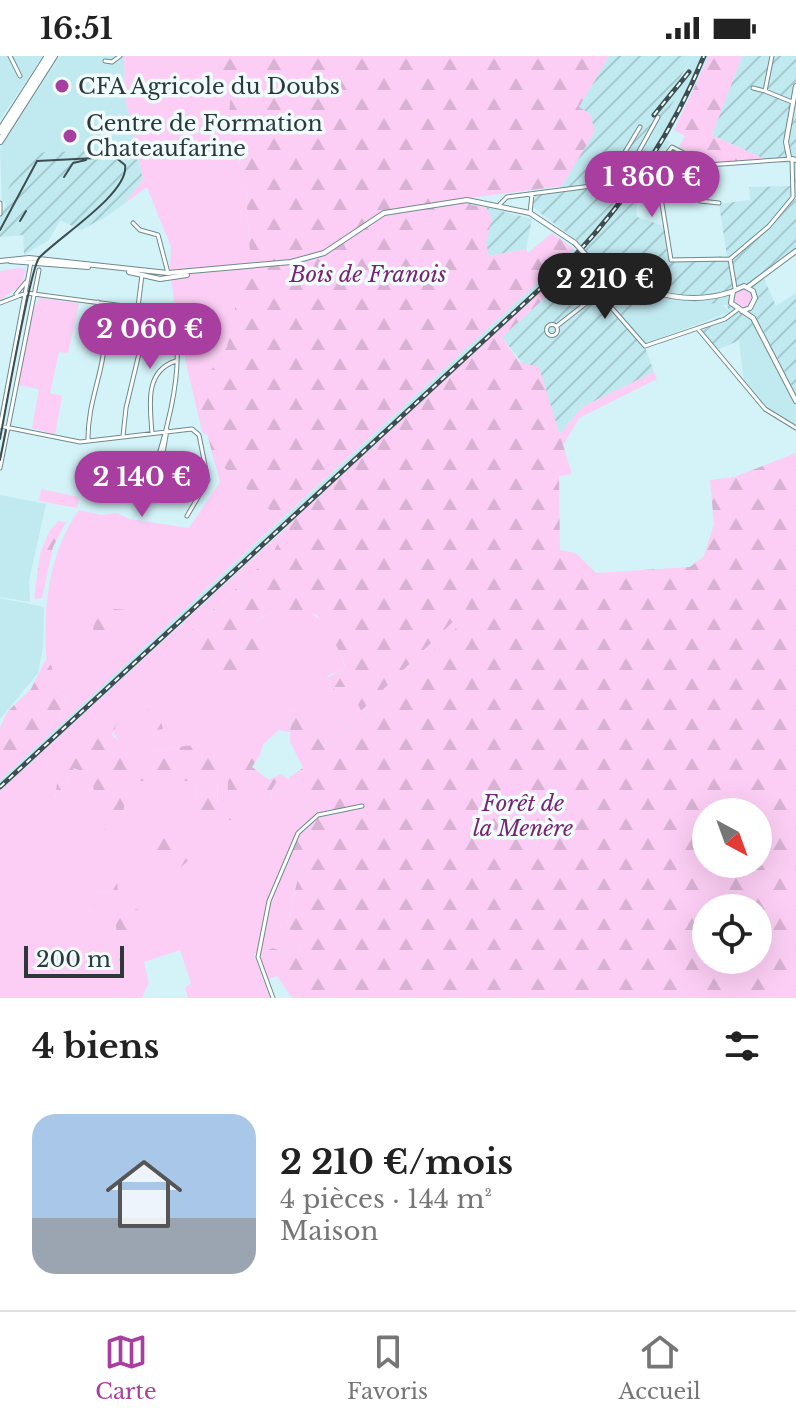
<!DOCTYPE html>
<html lang="fr">
<head>
<meta charset="utf-8">
<style>
  body { margin:0; font-family:"Libre Baskerville",serif; background:#f6f6f6; color:#222; height:100vh; display:flex; flex-direction:column; font-size:30px; white-space:nowrap }
  * { box-sizing:border-box; margin:0 }
  p { font-size:26px; color:#767676 }
  .icon { flex:none; width:44px; height:44px; fill:none; stroke:currentColor; stroke-width:2; stroke-linecap:round; stroke-linejoin:round }
  .map { position:relative; height:942px; overflow:hidden }
  .details { display:flex; flex-direction:column; background:#fff; flex:1 }
  .details>* { flex:none }
  .needle { width:52px; rotate:139deg }
  .tools { position:absolute; left:692px; top:742px; display:grid; gap:16px }
  .tools a { display:grid; place-items:center; width:80px; height:80px; border-radius:50%; background:#fff; box-shadow:0 8px 32px #0002; font-size:40px }
  .scale { position:absolute; left:24px; bottom:20px; width:100px; box-sizing:border-box; padding-left:8px; border:4px solid #2c393b; border-top:0; font-size:22px; line-height:28px; white-space:nowrap; color:#2c393b; -webkit-text-stroke:6px #f0fcfe; paint-order:stroke }
  .price { position:absolute; translate:-50% -68px; padding:0 18px; border-radius:28px; background:#a83e9f; color:#fff; font-size:26px; line-height:52px; filter:drop-shadow(0 2px 4px #0008) }
  .price::after { content:''; position:absolute; left:50%; top:48px; width:24px; height:18px; margin-left:-12px; background:inherit; clip-path:polygon(0 0,100% 0,50% 100%) }
  .price.active { background:#222; color:#fff }
  ul { padding:0; list-style:none }
  li { display:flex; align-items:center; gap:24px; height:200px; padding:0 32px }
  li span { display:grid; place-items:center; flex:none; width:224px; height:160px; border-radius:24px; color:#555 }
  li>.icon { margin-inline-start:auto }
  span .icon { width:96px; height:96px; fill:#fffc; stroke-width:1 }
  li b { font-size:34px }
  h2 { display:flex; justify-content:space-between; align-items:center; height:96px; padding:0 32px; font-size:34px }
  .status { display:flex; justify-content:space-between; align-items:center; height:56px; padding:0 40px; background:#fff; direction:ltr }
  .status svg { height:22px; fill:currentColor }
  .tab-bar { display:flex; justify-content:space-around; align-items:center; height:112px; border-top:2px solid #e0e0e0; background:#fff; font-size:22px; color:#767676 }
  .tab-bar a { display:grid; justify-items:center; gap:4px }
  .tab-bar .active { color:#a83e9f }
  .map>svg:first-child { display:block }
  .built { fill:#c0e9f0 }
  .industrial { fill:url(#industrial-furrows) }
  .green { fill:#fccef5; fill-rule:evenodd }
  .forest { fill:url(#forest-firs); fill-rule:evenodd }
  .lines { fill:none; stroke-linecap:round; stroke-linejoin:round }
  .street-casing { stroke:#6d8a8f; stroke-width:5 }
  .secondary-casing { stroke:#6d8a8f; stroke-width:6 }
  .primary-casing { stroke:#6d8a8f; stroke-width:8 }
  .street { stroke:#fff; stroke-width:3 }
  .secondary { stroke:#fff; stroke-width:4 }
  .primary { stroke:#fff; stroke-width:6 }
  .tram { stroke:#3e4e50; stroke-width:2 }
  .rail-casing { stroke:#3e4e50; stroke-width:5 }
  .rail { stroke:#f0fcfe; stroke-width:2; stroke-dasharray:6; stroke-linecap:butt }
  .secondary-bridge-casing { stroke:#6d8a8f; stroke-width:6; stroke-linecap:butt }
  .secondary-bridge { stroke:#fff; stroke-width:4 }
  .poi-dot { fill:#a83e9f; stroke:#f0fcfe; stroke-width:3 }
  .labels { text-anchor:middle; stroke-width:7; stroke-linejoin:round; paint-order:stroke }
  .poi-label { font-size:22px; fill:#2c393b; stroke:#f0fcfe; text-anchor:start }
  .park-label { font-size:22px; font-style:italic; fill:#792472; stroke:#f0fcfe }
</style>
</head>
<body>
<div class="status"><b>16:51</b><svg viewBox="0 0 49 12"><path d="M0 12V9h3v3zM5 12V6h3v6zM10 12V3h3v9zM15 12V0h3v12zM26 1h20v11H26zM47 4h2v5h-2z"/></svg></div>
<div class="map">
<svg width="796" height="942" viewBox="0 0 796 942">
  <defs>
    <pattern id="industrial-furrows" width="10" height="10" patternUnits="userSpaceOnUse" patternTransform="scale(2)"><rect width="10" height="10" fill="#c0e9f0"/><path d="M-1 1l2-2M0 10L10 0M9 11l2-2" fill="none" stroke="#a5c9cf"/></pattern>
    <pattern id="forest-firs" width="22" height="20" patternUnits="userSpaceOnUse" patternTransform="scale(2)"><rect width="22" height="20" fill="#fccef5"/><path d="M5 1l3.5 6h-7zM16 11l3.5 6h-7z" fill="#d8b2d3"/></pattern>
  </defs>
  <rect width="100%" height="100%" fill="#d3f3f8"/>
  <path class="built" d="M0,0H43L0,64Z
    M60,0H124L125,41L136,93L26,97L2,145L0,93Z
    M692,0H709L666,84L670,86L666,93L662,92L625,148L586,193L579,186L619,140L665,57Z
    M574,193L580,199L0,735V724Z
    M635,239L721,247L730,256L644,288L621,261L638,256Z
    M760,267L796,338V374L764,354L745,333L739,286Z
    M0,439L46,448L29,525L30,546L0,541Z
    M0,542L44,551L43,591L38,617L0,663Z"/>
  <path class="industrial" d="M609,0H692L678,26L676,41L630,121L613,148L579,186L531,150L533,135L560,132L579,51Z
    M742,0H796V193L763,220L776,250L796,237V338L760,268L743,283L716,294L695,270L726,259L730,256L726,249L636,239L638,256L622,261L644,288L654,316L582,351L560,378L544,335L502,281L580,210V199L636,132L637,161L664,170L668,202L727,200L719,148L750,144L749,131L792,130L790,108L767,104L712,79Z
    M136,93L143,123L124,148L107,160L81,174L60,164L49,184L24,199L23,179L0,181V162L6,148L2,145L26,97Z
    M486,151L532,163L526,193L488,200L486,186L492,163Z"/>
  <path class="green" d="M124,0H220L214,13L232,28L228,67L196,77L229,81L245,121L250,197L227,291L197,335L208,380L202,375L185,303L186,291L180,290L170,215L171,191L147,131L124,148L143,123L125,41Z
    M18,212L26,213L22,229L0,244V215Z
    M734 243a9 9 0 1 1 18 0a9 9 0 1 1-18 0Z
    M40,242L79,247L68,297L59,296L50,337L62,340L55,379L32,372L39,333L18,329L32,255Z
    M654,316L657,323L579,362L562,391L560,378L582,351Z
    M213,401L280,464L59,670L65,641L53,634C53,620 47,609 46,598C43,549 50,494 79,454L101,459L117,457L129,463L189,472L220,426Z
    M41,433L79,441L77,452L39,445Z
    M286,472L272,499L186,579L202,601H245L255,566L282,550C330,560 328,568 346,612L327,620L334,630L350,631L362,654L466,552L473,557L365,660L324,691L310,671L302,669L298,654L291,656L290,676L279,674L263,688L260,699C250,700 238,704 228,702C220,700 213,693 205,691C162,683 117,726 108,651L58,730L55,741L59,746L74,712L90,719L123,761L126,725H195L200,763L218,745L217,722H228V764L244,730L249,727L269,749L271,735L281,718L300,732L307,745L287,810L298,822L287,867L302,892L295,900L273,892L254,898L270,942H188L185,932L191,927L180,894L144,906L149,926L142,942H0V735ZM116,813L120,904L113,835L96,837Z"/>
  <path class="forest" d="M220,0H609L579,51L590,58L595,75L562,130L469,142L471,149L486,151L492,163L486,186L489,200L526,193L528,197L552,177L574,193L280,464L213,401L197,335L227,291L242,219L232,200L250,197L245,121L230,81L196,78L228,66L232,29L215,27L214,13Z
    M709,0H742L712,79L767,104L707,107L679,91L685,80L674,74Z
    M580,199L581,209L502,281L519,306L539,311L572,418L559,420L560,494L576,497L596,517L690,511L704,500L714,468L710,424L734,421L796,397V942H292L277,920L267,924L259,902L261,896L273,892L295,900L302,892L287,868L298,822L287,810L307,745L288,722L303,712L290,686L291,656L299,654L302,669L310,671L324,691L365,660L472,557L466,553L361,655L350,631H334L335,645L325,646L319,627L346,611L330,575L316,558L294,566L282,550L256,565L268,577L267,605L246,602L251,610L248,620L227,628L191,591L186,579L272,499L286,471ZM706,756H758V808H706ZM706,852H758V904H706Z
    M58,465L66,466L53,491L42,542L34,543L40,498L49,476Z
    M106,552L126,554L131,560L124,575L104,586L93,573L99,555Z
    M46,603L52,611L53,634L65,641L59,670L0,724V672L7,656L31,633Z
    M108,651L118,665L112,679C147,713 170,683 206,691C214,693 221,700 229,702C238,703 250,700 260,699L252,711L269,724L281,718L271,735L269,749L263,751L248,727L244,730L246,764H227L228,723L217,722V767L210,775L200,764L195,725H127L123,761L111,782L106,779L90,719L74,712L59,746L55,747L60,695Z
    M151,652L158,655L163,673L143,676L132,662Z
    M172,773L192,789L191,802L170,821L153,818L147,804L145,783Z
    M116,812L119,850L140,854L132,892L119,905L113,835L96,837L94,850L82,845L87,832Z"/>
  <g class="lines">
    <defs>
      <path id="street" d="M10,0L20,20
        M772,0L765,35L792,46
        M105,5L112,6L120,0
        M753,32L765,35
        M693,110L700,145L719,147
        M657,117L707,109L792,103L793,141L769,170L730,203L671,204L657,117V111L672,91L707,109
        M607,126L640,71
        M0,147V158
        M500,148L507,141L622,126L658,61
        M530,157L532,138
        M133,167L140,174L158,179L168,217
        M730,203L735,232
        M16,238L26,226
        M0,247L26,237L169,256C192,303 161,401 141,446L145,450L158,425L167,374
        M546.5 274a5.5 5.5 0 1 1 11 0a5.5 5.5 0 1 1-11 0Z
        M557,270L585,248L597,244L610,250L645,290L725,263L737,254
        M698,273L765,353L796,372
        M0,370L80,386L192,373L199,379L208,424L187,460
        M0,371L31,206
        M152,377C150,350 144,315 176,305
        M123,380L126,352L142,285L138,251L142,219
        M88,385C87,332 118,297 98,246
        M0,412L39,214
        M273,942L258,901L269,845L298,777L318,759L362,750"/>
      <path id="secondary" d="M789,101L786,86L796,30
        M792,103L796,104
        M585,198C624,231 679,253 731,236
        M0,205L29,202L168,217L291,206L324,197L384,157L467,144L530,157L575,187
        M10,205L88,211
        M129,216L160,223L187,219
        M749,230L796,195
        M742,255L750,252L755,242L753,235L744,230L733,235L731,247L753,262L796,345"/>
      <path id="primary" d="M0,75L48,0
        M0,85L54,0"/>
    </defs>
    <use href="#street" class="street-casing"/>
    <use href="#secondary" class="secondary-casing"/>
    <use href="#primary" class="primary-casing"/>
    <use href="#street" class="street"/>
    <use href="#secondary" class="secondary"/>
    <use href="#primary" class="primary"/>
    <path class="tram" d="M64,121L73,107L86,104
      M20,165L26,155
      M0,383C5,357 30,213 39,202C57,182 130,137 125,109L115,101L37,105L0,174
      M0,404L6,374"/>
    <defs>
      <path id="rail" d="M654,59L689,16
        M0,731L569,206C627,145 672,78 704,0"/>
    </defs>
    <use href="#rail" class="rail-casing"/>
    <use href="#rail" class="rail"/>
    <defs>
      <path id="secondary-bridge" d="M575,187L585,198"/>
    </defs>
    <use href="#secondary-bridge" class="secondary-bridge-casing"/>
    <use href="#secondary-bridge" class="secondary-bridge"/>
  </g>
  <g class="poi-dot">
    <circle cx="62" cy="30" r="8"/>
    <circle cx="70" cy="80" r="8"/>
  </g>
  <g class="labels">
    <g class="poi-label">
      <text x="78" y="38">CFA Agricole du Doubs</text>
      <text x="86" y="75">Centre de Formation<tspan x="86" dy="25">Chateaufarine</tspan></text>
    </g>
    <g class="park-label">
      <text x="368" y="226">Bois de Franois</text>
      <text x="523" y="755">Forêt de<tspan x="523" dy="25">la Menère</tspan></text>
    </g>
  </g>
</svg>
<div class="tools">
<a><svg class="needle" viewBox="-14 -14 28 28"><path d="M0-13l5 13h-10z" fill="#e53935"/><path d="M0 13l5-13h-10z" fill="#767676"/></svg></a>
<a><svg class="icon" aria-label="locate" viewBox="0 0 24 24"><circle cx="12" cy="12" r="6"/><path d="M12 2v4M12 18v4M2 12h4M18 12h4"/></svg></a>
</div>
<div class="scale">200 m</div>
<b class="price" style="left:652px;top:163px">1 360 €</b>
<b class="price active" style="left:605px;top:265px">2 210 €</b>
<b class="price" style="left:150px;top:315px">2 060 €</b>
<b class="price" style="left:142px;top:463px">2 140 €</b>
</div>
<section class="details">
<h2>4 biens<svg class="icon" aria-label="filters" viewBox="0 0 24 24"><path d="M4 7h16M4 17h16"/><circle cx="9" cy="7" r="2"/><circle cx="15" cy="17" r="2"/></svg></h2>
<ul>
<li><span style="background:linear-gradient(#a9c7e8 65%,#9aa5b1 0)"><svg class="icon" aria-label="home" viewBox="0 0 24 24"><path d="M3 11l9-7 9 7M6 9v11h12V9"/></svg></span><div><b>2 210 €/mois</b><p>4 pièces · 144 m²</p><p>Maison</p></div></li>
</ul>
</section>
<nav class="tab-bar">
<a class="active"><svg class="icon" aria-label="map" viewBox="0 0 24 24"><path d="M3 6l6-2 6 2 6-2v14l-6 2-6-2-6 2zM9 4v14M15 6v14"/></svg>Carte</a>
<a><svg class="icon" aria-label="saved" viewBox="0 0 24 24"><path d="M7 4h10v16l-5-4-5 4z"/></svg>Favoris</a>
<a><svg class="icon" aria-label="home" viewBox="0 0 24 24"><path d="M3 11l9-7 9 7M6 9v11h12V9"/></svg>Accueil</a>
</nav>
</body>
</html>
